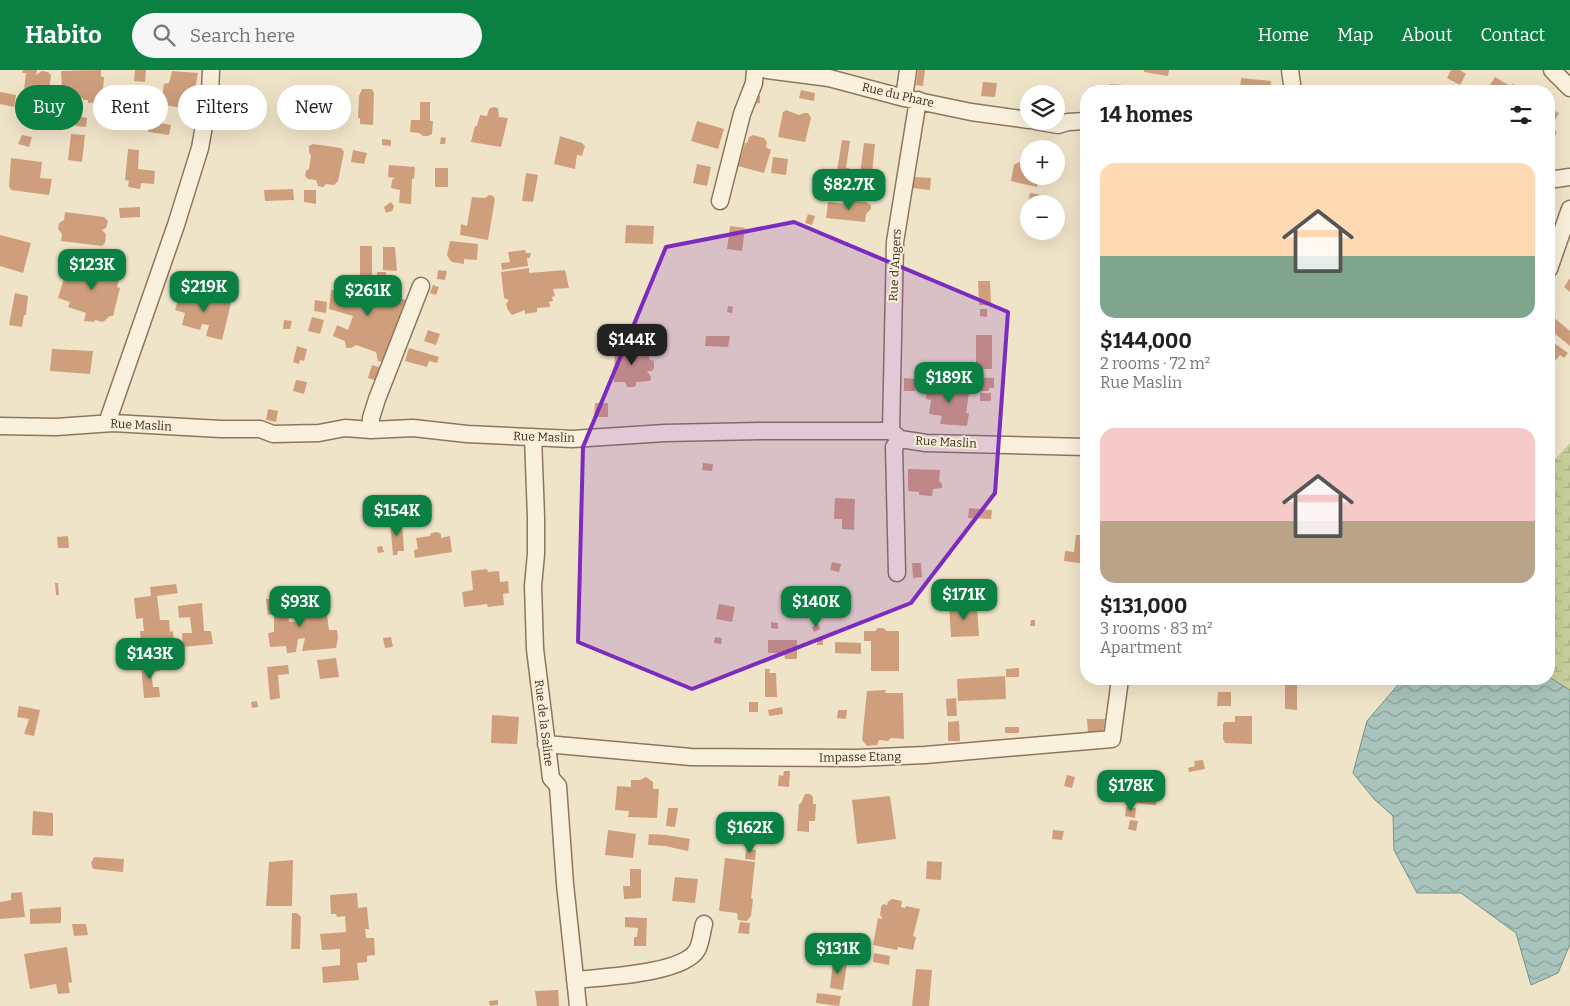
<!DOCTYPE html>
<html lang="en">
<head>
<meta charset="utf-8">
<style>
  body { margin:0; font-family:Bitter,serif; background:#f6f6f6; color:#202124; height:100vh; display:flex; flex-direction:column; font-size:19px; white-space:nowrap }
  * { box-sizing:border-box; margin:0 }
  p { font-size:16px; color:#757577 }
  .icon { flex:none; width:28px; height:28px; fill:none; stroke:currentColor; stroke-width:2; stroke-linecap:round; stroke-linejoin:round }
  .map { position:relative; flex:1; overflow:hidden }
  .drawer { position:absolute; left:1080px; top:15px; width:475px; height:600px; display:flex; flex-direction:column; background:#fff; border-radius:20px; box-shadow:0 5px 20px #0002 }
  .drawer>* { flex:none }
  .hud { position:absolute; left:15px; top:15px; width:475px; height:45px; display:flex; gap:10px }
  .fabs { position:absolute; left:1020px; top:15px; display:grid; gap:10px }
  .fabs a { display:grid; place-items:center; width:45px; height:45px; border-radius:50%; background:#fff; box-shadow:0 5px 20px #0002; font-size:25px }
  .price { position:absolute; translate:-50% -42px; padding:0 11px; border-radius:10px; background:#0b8043; color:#fff; font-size:16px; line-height:32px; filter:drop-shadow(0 1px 2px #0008) }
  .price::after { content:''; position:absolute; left:50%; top:30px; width:15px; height:11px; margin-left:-8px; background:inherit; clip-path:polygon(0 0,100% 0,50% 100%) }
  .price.current { background:#222; color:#fff }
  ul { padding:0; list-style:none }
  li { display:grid; align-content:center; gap:10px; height:265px; padding:0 20px }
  li span { display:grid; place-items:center; height:155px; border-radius:15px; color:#555 }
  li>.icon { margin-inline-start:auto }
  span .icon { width:90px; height:90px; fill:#fffc; stroke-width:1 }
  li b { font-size:21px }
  h2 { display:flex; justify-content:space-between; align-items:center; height:60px; padding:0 20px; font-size:21px }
  .pill { padding:0 18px; border-radius:22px; background:#fff; box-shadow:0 5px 20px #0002; font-size:18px; line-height:45px }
  .pill.current { background:#0b8043; color:#fff }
  header { display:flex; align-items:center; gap:30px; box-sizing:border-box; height:70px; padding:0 25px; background:#0b8043; color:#fff }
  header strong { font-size:24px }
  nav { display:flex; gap:28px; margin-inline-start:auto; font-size:18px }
  .search { width:350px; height:45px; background:#f6f6f6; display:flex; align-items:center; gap:12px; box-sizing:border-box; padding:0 18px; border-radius:28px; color:#757577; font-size:19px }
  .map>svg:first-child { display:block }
  .wetland { fill:url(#wetland-marsh) }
  .water { fill:url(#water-waves); stroke:#6f938a }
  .building { fill:#cf9f7d }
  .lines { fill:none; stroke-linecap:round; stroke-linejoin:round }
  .minor-casing { stroke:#8d765c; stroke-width:19 }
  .minor { stroke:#faf1dc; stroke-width:16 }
  .marked { fill:#7b2cbf; fill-opacity:0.2; stroke:#7b2cbf; stroke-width:4; stroke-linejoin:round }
  .labels { text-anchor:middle; stroke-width:4; stroke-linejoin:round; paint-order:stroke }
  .street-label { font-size:12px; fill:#3d2e20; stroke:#f7eed8 }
</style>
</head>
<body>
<header>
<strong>Habito</strong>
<div class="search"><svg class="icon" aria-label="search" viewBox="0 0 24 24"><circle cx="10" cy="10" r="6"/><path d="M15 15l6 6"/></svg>Search here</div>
<nav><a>Home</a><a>Map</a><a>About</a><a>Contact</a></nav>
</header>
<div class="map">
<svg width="1570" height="936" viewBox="0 0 1570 936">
  <defs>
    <pattern id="wetland-marsh" width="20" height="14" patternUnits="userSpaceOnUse" patternTransform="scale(1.25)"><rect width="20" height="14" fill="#c9cf9b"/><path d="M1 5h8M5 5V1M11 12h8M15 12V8" fill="none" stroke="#aeb285"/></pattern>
    <pattern id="water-waves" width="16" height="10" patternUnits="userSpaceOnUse" patternTransform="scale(1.25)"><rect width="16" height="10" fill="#a9c4bc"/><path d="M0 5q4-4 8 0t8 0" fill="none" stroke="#8ba098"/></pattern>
  </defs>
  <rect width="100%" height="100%" fill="#f0e4c8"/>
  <path class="wetland" d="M1570,373V620L1549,607V396Z"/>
  <path class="water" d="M1549,607L1570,620V874L1558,903L1531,915L1516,863L1461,823H1417L1394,780L1393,746L1374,729L1353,703L1367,651L1403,609H1549Z"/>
  <path class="building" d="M23,0H37L36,5L42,1L48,2L51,5L46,41L22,38L26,3H22Z
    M101,0V7H104L102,33H88V30H83V28H65V20L62,19L61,1Z
    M135,0H146L145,12L134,11Z
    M918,0H925L923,16L916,15Z
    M1144,0H1169L1168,6L1144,2Z
    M1451,0H1460L1466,4L1460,15L1447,8Z
    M172,1L198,3L191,40L161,34L164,14L169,13Z
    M1495,7L1510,16L1513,14L1519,17L1520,21H1486Z
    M1241,8L1271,11L1270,21H1240Z
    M983,12L997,13L995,27L981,26Z
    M1110,14L1124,15L1123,21H1109Z
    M362,19H372L374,23L373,55L360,54V48H358L359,26Z
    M801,20L815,23L814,31L799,28Z
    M0,22L16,25L14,37L0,34Z
    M753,26H760V33L753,34Z
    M150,30L156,32L154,42L148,40Z
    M420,32H430V51H433L432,64L428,66H423L419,63L410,62L411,50H420Z
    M95,37L104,38V44H95Z
    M493,37L498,38L499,47L508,48L501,77L471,72L475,56H477L480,45L487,46L489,39Z
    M1549,38L1559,43L1550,59L1557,62L1551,74L1549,73Z
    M786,40L799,45L804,43H808L811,48L805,72L778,67L783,42Z
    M77,46L87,48L86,57L75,56Z
    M150,51L171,55L169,65L148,62Z
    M697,51L724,59L718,79L691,71Z
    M71,64L85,65L82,92L68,90Z
    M22,65L32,67L29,77L18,74Z
    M753,65L764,68L767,72L766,77L771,80L764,103L738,96L745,73H747L749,67Z
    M560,66L582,73L585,76L582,86L577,85L575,99L554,94Z
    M441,67L446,68L445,74H440Z
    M382,69L391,70V76L382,75Z
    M842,70L850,71L846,98H849L847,108L836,107Z
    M864,73L875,74L871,113L859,112Z
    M313,74L341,78L344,82L338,111L334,115L326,114L323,117L318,116L316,110L308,109L305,106L306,101L309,99L311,86L309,82V76Z
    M128,79L139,80L138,99L155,101L154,114L141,113L140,119L128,117L129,111L125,110Z
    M353,80L367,83L364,94L351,92Z
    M773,87L788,89L786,105L771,103Z
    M11,88L42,92L40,108L52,109L49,125L11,120L9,116Z
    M1019,92L1027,93L1029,106H1039L1037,117L1011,111L1014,95Z
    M697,94L711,97L707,116L693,113Z
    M389,95L415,97L414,109H412L411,134L399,133L400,120L391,118L392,110L395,108L388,107Z
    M435,98H448V117H435Z
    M526,103L538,105L533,132L522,131Z
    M913,107L931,108L930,120L912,118Z
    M293,119L294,130L265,131L264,120Z
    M304,120H316V134L304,132Z
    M1030,123L1042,125L1041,134H1029V143L1026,142Z
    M489,125L493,126L495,129L488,170L460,165L461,154L467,156L472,127L485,128Z
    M847,130L866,132L871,135V139L866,144L865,152L826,148L828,132L847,134Z
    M391,132L394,136L392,141L386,143L384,137Z
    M140,137V147L120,148L119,138Z
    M65,142L104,147L108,151L106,158L102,160L106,164L105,173L102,176L61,171L62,164L58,159L59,153L64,150Z
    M808,144L815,146L812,155L805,153Z
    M626,155L654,156L653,174L625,173Z
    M730,156L745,158L742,181L727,179Z
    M0,165L31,173L23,203L0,196Z
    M450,171L478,174L477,190L464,189V194L452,192L449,189L447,185Z
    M360,176H372V207H360Z
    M383,177H395L397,201L383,200Z
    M525,180L526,183H531L530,188H527L528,196L502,200L501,193L510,192L508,182Z
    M96,191L122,199L117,217L120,218L113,246H110L103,252L95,250L94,252L84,251L86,243L68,237L70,232L58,228L68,195L94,203Z
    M529,198V203L565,200L569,218L553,219L555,226L552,227L553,231L549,232L550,237L537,238V242L525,244V240L512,245L508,240L506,234L509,230L504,228L501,202Z
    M438,200L447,201L445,210L437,209Z
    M377,202H386L385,210L377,209Z
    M1570,208V222L1564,217Z
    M978,211H990L991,235H979Z
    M363,214L408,231L383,292L378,291L376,282L356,275L351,278H346L345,271L333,266L337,255L348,260L353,246L329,239L331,220L343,222L345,216Z
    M433,215L439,217L436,225L430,223Z
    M181,220L231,233L222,270L206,266L209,255L202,254L200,260L182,255L185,243L175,240Z
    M15,223L28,226L26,245H24L22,257L9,255Z
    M315,230L327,232L326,243L314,241Z
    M728,236L733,237L732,243L727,242Z
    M980,239H987V247L980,246Z
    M312,247L324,250L320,264L308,261Z
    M1553,247L1570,261V276L1549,259V252Z
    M284,250L292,251L290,259H283Z
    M428,260L440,264L436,275L424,271Z
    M976,265H992V299H976Z
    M706,266H730L728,277L705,276Z
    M1550,270L1568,283L1564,288L1560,285L1556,290L1549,285Z
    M297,276L307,279L304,291L300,290L299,294L293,292Z
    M615,277L649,278V289L654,291V298L652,301H647L651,307L650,311L636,312V315L634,317H627L625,312H614Z
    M409,278L439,287L437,293L429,291L427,297L405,291Z
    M52,279L93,281L90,304L50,301Z
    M372,295L385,299L380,312L368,308Z
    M968,307L994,308V318H989V321H973V313H968Z
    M904,308L915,309V321H904Z
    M296,310L307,312L304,324L293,321Z
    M941,310L951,311L949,320L969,323L966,343H969L967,356L940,354L942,346L929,344L931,330L926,329L927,316L940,318Z
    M980,323H991V331H980Z
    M595,333H608V347H594Z
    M268,339L278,341L276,352L266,350Z
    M703,393L713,394L712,401L702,400Z
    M908,399L940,400L939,411L942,414V418L933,419L932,426L919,425V422L908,421Z
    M835,428L855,429L854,460L842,459V449H834Z
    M969,438L992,440L991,449L968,448Z
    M390,451H402L404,481H398L397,485H393Z
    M437,462L441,464V468L450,466L452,482L415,488L414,480L418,479L416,468L430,466L431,463Z
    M1076,465H1082L1080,482H1086V494L1064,491L1065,481L1074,482Z
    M68,466L69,478H58L57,467Z
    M382,476L384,482L378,483L377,477Z
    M832,492L841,494L839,502L830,500Z
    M912,493H921L922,507L913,508Z
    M487,499L488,502L499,501L500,512L508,511L509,523L503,524L504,535L488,537L487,534L464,537L462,522L473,520L471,501Z
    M55,513H58L59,525H56Z
    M176,514L178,523L157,526L160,550H169L170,562L173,561L174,571L141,573L140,561H144L143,552V548L136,549L134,528L151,526L150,517Z
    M287,528L289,552L304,551L302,541L326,537L329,560H337L338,568L336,578L302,581L305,568L298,569L296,582L287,583L286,576L270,577L268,563L274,562V544L268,545L266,529Z
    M202,533L204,561H211L213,574L183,577L182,563H192L190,547L179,548L178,536Z
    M719,534L735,537L732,552L716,549Z
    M949,534H960V538L977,537L979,566L951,567Z
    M1031,550H1035V556H1030Z
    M771,552L778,553V559L771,558Z
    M818,554L820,559L814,562L812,557Z
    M878,558H883L887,561H899V601H871V571H864V561H875Z
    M391,567L393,577L385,578L383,568Z
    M715,567L722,568L721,574L714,573Z
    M817,569H823V575H817Z
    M768,570H797V589H785L784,583H768Z
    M835,572L861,573V584L835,583Z
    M336,588L339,607L320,609L317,590Z
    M159,593L160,601L151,602L153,617H159L160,627L144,628L141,594Z
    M288,595L289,604L278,605L280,628L270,630L267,597Z
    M1019,598V607H1006V599Z
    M765,599H770L769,603H776L777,627H765Z
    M1005,606L1006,629L958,631L957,609Z
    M1285,609H1297V640L1285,639Z
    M886,620L885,623H903L904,669L891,668L888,671L879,670L877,675L867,676L862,670L867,621Z
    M1218,622H1231V636H1217Z
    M956,628L957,646H947L946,629Z
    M257,631L258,637L252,638L251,632Z
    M749,632H758V642H749Z
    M19,636L40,640L34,666L24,664L29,649L17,647Z
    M782,637L783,644L769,646L768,640Z
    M838,640H847L846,649L837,648Z
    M492,645L519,647L517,674L491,673Z
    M1235,646H1252V674L1225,673L1223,669V654L1225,652H1235Z
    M1087,649H1105L1103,662L1088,663Z
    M959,651L960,671H948V652Z
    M1005,657H1019V663H1005Z
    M1203,690L1205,699L1189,702L1188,698L1195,696L1194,691Z
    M784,701H790L789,717L778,716L779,705L783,706Z
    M1067,705L1075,707L1072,718L1064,716Z
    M646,707L653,712V719H659L657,748L628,747L629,741L615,740L617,716L631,717V710H640Z
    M1125,720L1157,723L1156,735L1124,732Z
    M805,724H810L813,727V734H816L815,751H809V762L797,761L799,734L801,733Z
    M890,726L896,769L857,774L852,730Z
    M1126,737L1136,738L1135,748L1125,746Z
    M668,738H678L675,757L666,756Z
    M33,741L53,743V766L32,765Z
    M721,747L736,748L735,765H719Z
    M1130,750L1138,751L1136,761L1128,759Z
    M751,756L752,766L747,767L746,757Z
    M608,760L636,764L633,788L605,785Z
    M1053,760L1064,761L1062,770L1052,769Z
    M649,764L666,765L690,769L688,781L665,776L648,775Z
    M746,779L756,780L755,790L745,789Z
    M94,787L124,789L123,802L93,799L91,793Z
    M725,788L755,792L751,829H753L751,846L747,851L738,850L737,843L719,841Z
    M293,790L292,836H266L269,792Z
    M927,791L942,792L941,810L926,809Z
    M630,799H641V828L624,829L623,816H630Z
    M675,807L698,809L695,833L672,831Z
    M22,822L25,847L0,849V832L11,830V823Z
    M357,823L358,838L367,837L369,859H365L366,868H374L375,885L367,886V892L357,893L359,910L323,913L322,897L340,895V879L322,880L320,864L346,862L345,846L337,847L336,844H331L330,825Z
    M892,829L902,831L901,837L905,838L906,836L920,839L913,866L916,867L913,880L898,877L897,880L873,875L878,848L882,849V847L880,846L881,837L883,834L887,835L888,832Z
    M61,837V853L30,854V839Z
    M292,843H297L301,847L300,879H291Z
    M625,847L647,848L646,876H634V867H637L638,858L625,857Z
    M740,852L750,853L749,864L738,863Z
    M72,854H86L88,865L74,866Z
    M67,877L72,912L68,913L70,923L58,924L56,914L30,919L24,884Z
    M874,883L890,886L889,895L873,892Z
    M833,891L847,893L843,920L830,918Z
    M916,899L932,900L929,936H912Z
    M558,920L559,936H537L535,921Z
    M817,923L841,926L839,936L816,933Z
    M498,930V935L490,936L489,931Z"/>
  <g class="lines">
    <defs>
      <path id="minor" d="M767,0L829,8L904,28L971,42L1029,50
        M1290,0L1293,21
        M1552,0L1570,18
        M904,28L908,0
        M1035,51L1058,55L1068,52L1086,51
        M1549,110L1570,107
        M720,131L742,44L754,13L755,0
        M1549,199L1570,139
        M107,353L176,155L200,78L210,22L211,0
        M0,356L56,357L113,353L221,359H260L273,364L319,363L345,358L371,360L413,358L467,364L572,369L665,363L760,361H891L900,369L926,373L1086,377
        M371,360V348L377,329L421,216
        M891,361L895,172L918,30
        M533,367L536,447V484L533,516L535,579L551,708L558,716L565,814L578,936
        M897,503L894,377L900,369
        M546,674L691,687L856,688L925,685L1112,669L1120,609
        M575,910C602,907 683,904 697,880C701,873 702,861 704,854"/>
    </defs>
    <use href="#minor" class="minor-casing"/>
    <use href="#minor" class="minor"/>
  </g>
  <path class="marked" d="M794,152L1008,242L995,423L911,533L692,619L578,572L583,377L666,177Z"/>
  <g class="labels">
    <g class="street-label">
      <text transform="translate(898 25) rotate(13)" y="4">Rue du Phare</text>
      <text transform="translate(895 195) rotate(-87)" y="4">Rue d'Angers</text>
      <text transform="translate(141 355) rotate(3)" y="4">Rue Maslin</text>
      <text transform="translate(544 367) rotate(2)" y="4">Rue Maslin</text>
      <text transform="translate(946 372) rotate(3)" y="4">Rue Maslin</text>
      <text transform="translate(544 653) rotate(83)" y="4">Rue de la Saline</text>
      <text transform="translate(860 687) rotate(-1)" y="4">Impasse Etang</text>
    </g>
  </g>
</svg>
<div class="fabs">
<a><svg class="icon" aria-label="layers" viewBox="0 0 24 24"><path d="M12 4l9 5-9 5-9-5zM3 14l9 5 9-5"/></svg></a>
<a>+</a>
<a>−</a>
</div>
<b class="price" style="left:849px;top:141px">$82.7K</b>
<b class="price" style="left:92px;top:221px">$123K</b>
<b class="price" style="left:204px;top:243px">$219K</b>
<b class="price" style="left:368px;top:247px">$261K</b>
<b class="price current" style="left:632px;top:296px">$144K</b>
<b class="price" style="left:949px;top:334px">$189K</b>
<b class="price" style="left:397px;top:467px">$154K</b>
<b class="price" style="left:964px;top:551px">$171K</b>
<b class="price" style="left:300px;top:558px">$93K</b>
<b class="price" style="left:816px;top:558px">$140K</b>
<b class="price" style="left:150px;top:610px">$143K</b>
<b class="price" style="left:1131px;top:742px">$178K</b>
<b class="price" style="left:750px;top:784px">$162K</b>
<b class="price" style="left:838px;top:905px">$131K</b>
<div class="hud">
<a class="pill current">Buy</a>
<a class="pill">Rent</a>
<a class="pill">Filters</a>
<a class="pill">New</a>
</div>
<section class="drawer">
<h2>14 homes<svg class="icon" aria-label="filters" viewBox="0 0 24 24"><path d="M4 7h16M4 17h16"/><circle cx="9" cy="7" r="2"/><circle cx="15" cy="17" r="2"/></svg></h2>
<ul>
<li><span style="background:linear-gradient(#ffd9b3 60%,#7fa58c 0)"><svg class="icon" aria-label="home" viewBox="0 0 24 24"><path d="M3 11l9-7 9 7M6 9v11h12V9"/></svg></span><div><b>$144,000</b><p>2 rooms · 72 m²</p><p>Rue Maslin</p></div></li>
<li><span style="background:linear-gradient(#f6c9c9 60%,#b9a48a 0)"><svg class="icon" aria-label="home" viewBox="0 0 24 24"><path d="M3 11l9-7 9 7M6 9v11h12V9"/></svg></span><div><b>$131,000</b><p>3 rooms · 83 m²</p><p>Apartment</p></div></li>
</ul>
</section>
</div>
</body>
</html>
